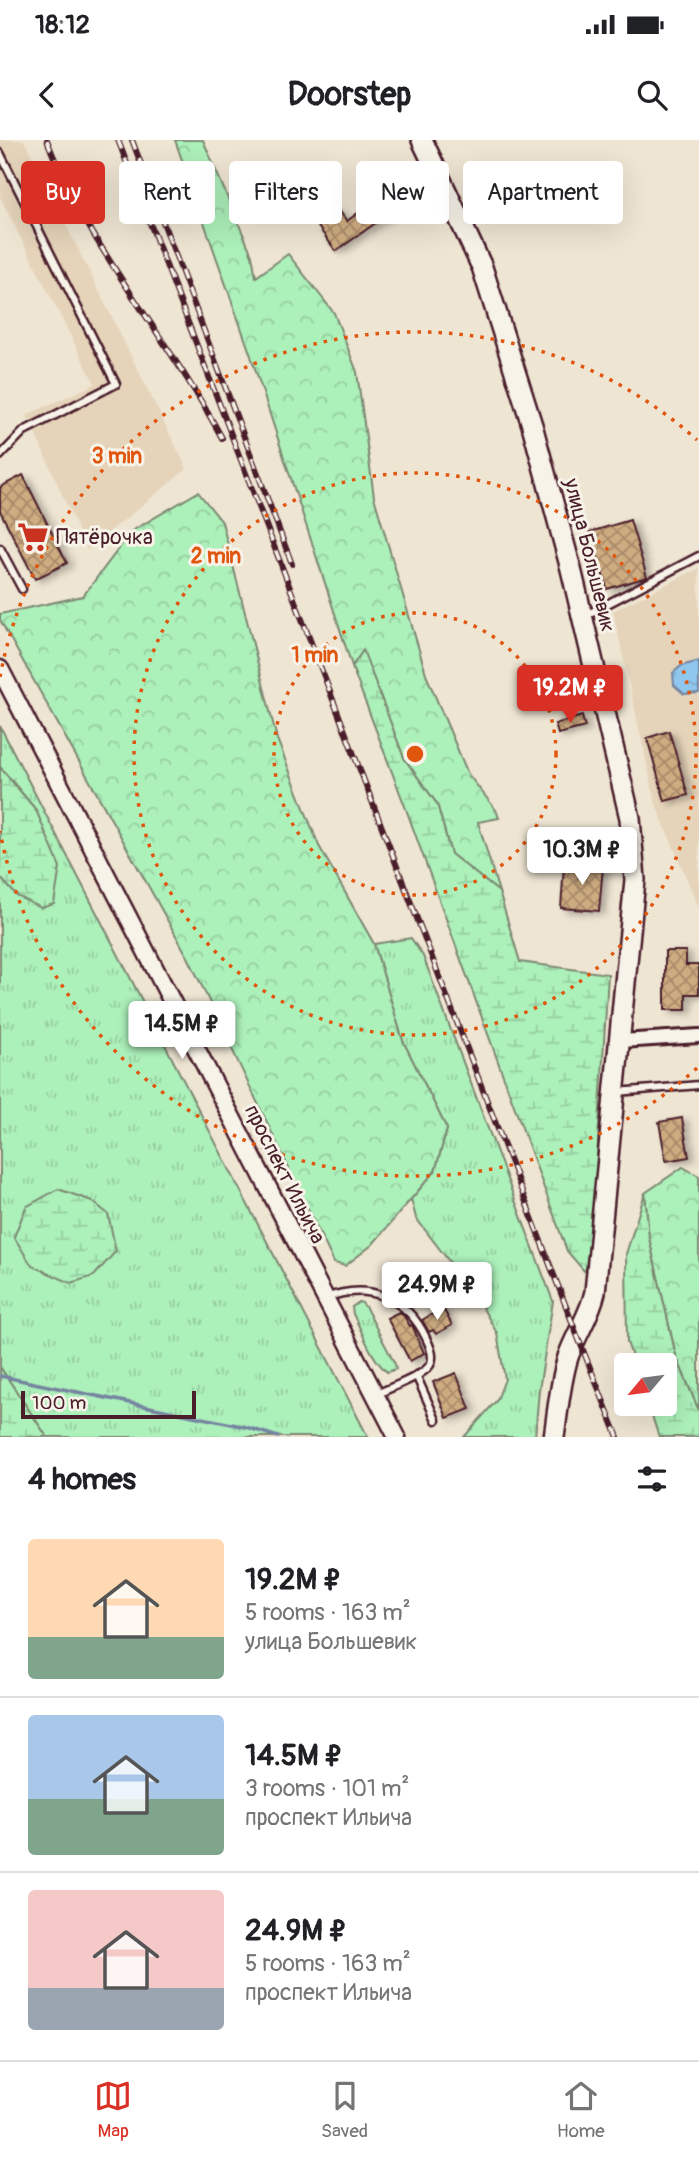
<!DOCTYPE html>
<html lang="en">
<head>
<meta charset="utf-8">
<style>
  body { margin:0; font-family:Pangolin,sans-serif; background:#f6f6f6; color:#202124; height:100vh; display:flex; flex-direction:column; font-size:26px; white-space:nowrap }
  * { box-sizing:border-box; margin:0 }
  p { font-size:23px; color:#757577 }
  .icon { flex:none; width:38px; height:38px; fill:none; stroke:currentColor; stroke-width:2; stroke-linecap:round; stroke-linejoin:round }
  .map { position:relative; height:1297px; overflow:hidden }
  .sheet { display:flex; flex-direction:column; background:#fff; flex:1 }
  .sheet>* { flex:none }
  .guide { position:absolute; left:21px; top:21px; width:658px; height:63px; display:flex; gap:14px }
  .needle { width:46px; rotate:241deg }
  .buttons { position:absolute; left:614px; top:1213px; display:grid; gap:14px }
  .buttons a { display:grid; place-items:center; width:63px; height:63px; border-radius:7px; background:#fff; box-shadow:0 7px 28px #0002; font-size:35px }
  .scale { position:absolute; left:21px; bottom:18px; width:175px; box-sizing:border-box; padding-left:7px; border:4px solid #4a1f2b; border-top:0; font-size:19px; line-height:24px; white-space:nowrap; color:#4a1f2b; -webkit-text-stroke:5px #f7f3e8; paint-order:stroke }
  .price { position:absolute; translate:-50% -60px; padding:0 16px; border-radius:7px; background:#fff; color:#222; font-size:23px; line-height:46px; filter:drop-shadow(0 2px 4px #0008) }
  .price::after { content:''; position:absolute; left:50%; top:42px; width:21px; height:16px; margin-left:-10px; background:inherit; clip-path:polygon(0 0,100% 0,50% 100%) }
  .price.selected { background:#d93025; color:#fff }
  ul { padding:0; list-style:none }
  li { display:flex; align-items:center; gap:21px; height:175px; padding:0 28px }
  li+li { border-top:2px solid #e0e0e0 }
  li span { display:grid; place-items:center; flex:none; width:196px; height:140px; border-radius:7px; color:#555 }
  li>.icon { margin-inline-start:auto }
  span .icon { width:84px; height:84px; fill:#fffc; stroke-width:1 }
  li b { font-size:30px }
  h2 { display:flex; justify-content:space-between; align-items:center; height:84px; padding:0 28px; font-size:30px }
  .chip { padding:0 24px; border-radius:7px; background:#fff; box-shadow:0 7px 28px #0002; font-size:24px; line-height:63px }
  .chip.selected { background:#d93025; color:#fff }
  .status { display:flex; justify-content:space-between; align-items:center; height:49px; padding:0 35px; background:#fff; direction:ltr }
  .status svg { height:19px; fill:currentColor }
  header { display:flex; justify-content:space-between; align-items:center; height:91px; padding:0 28px; background:#fff; font-size:32px; font-weight:800 }
  .dock { display:flex; justify-content:space-around; align-items:center; height:98px; border-top:2px solid #e0e0e0; background:#fff; font-size:19px; color:#757577 }
  .dock a { display:grid; justify-items:center; gap:4px }
  .dock .selected { color:#d93025 }
  .map>svg:first-child { display:block }
  .built { fill:#e5d4ba }
  .grass { fill:url(#grass-tufts); stroke:#7b8872; stroke-width:2 }
  .forest { fill:url(#forest-crowns); stroke:#7b8872; stroke-width:2 }
  .wetland { fill:url(#wetland-marsh); stroke:#7b8872; stroke-width:2 }
  .water { fill:url(#water-ripples); stroke:#7484a0; stroke-width:2 }
  .lines { fill:none; stroke-linecap:round; stroke-linejoin:round }
  .stream { stroke:#7484a0; stroke-width:3.5 }
  .building { fill:url(#building-cross-hatch); stroke:#4a1f2b; stroke-width:2; filter:url(#shadow) }
  .service-casing { stroke:#4a1f2b; stroke-width:11 }
  .minor-casing { stroke:#4a1f2b; stroke-width:18 }
  .tertiary-casing { stroke:#4a1f2b; stroke-width:21 }
  .primary-casing { stroke:#4a1f2b; stroke-width:24 }
  .service { stroke:#f7f3e8; stroke-width:6 }
  .minor { stroke:#f7f3e8; stroke-width:12 }
  .tertiary { stroke:#f7f3e8; stroke-width:16 }
  .primary { stroke:#f7f3e8; stroke-width:19 }
  .rail-casing { stroke:#4a1f2b; stroke-width:6 }
  .rail { stroke:#f7f3e8; stroke-width:3.5; stroke-dasharray:10; stroke-linecap:butt }
  .ring { fill:none; stroke:#e0560e; stroke-width:3.5; stroke-dasharray:3.5 7 }
  .labels { text-anchor:middle; stroke-width:6; stroke-linejoin:round; paint-order:stroke }
  .poi-label { font-size:21px; fill:#4a1f2b; stroke:#f7f3e8; text-anchor:start }
  .street-label { font-size:21px; fill:#4a1f2b; stroke:#f7f3e8 }
  .centre { fill:#e0560e; stroke:#f7f3e8; stroke-width:3.5 }
  .ring-label { font-size:21px; text-anchor:middle; font-weight:bold; fill:#e0560e; stroke:#f7f3e8; stroke-width:6; stroke-linejoin:round; paint-order:stroke }
</style>
</head>
<body>
<div class="status"><b>18:12</b><svg viewBox="0 0 49 12"><path d="M0 12V9h3v3zM5 12V6h3v6zM10 12V3h3v9zM15 12V0h3v12zM26 1h20v11H26zM47 4h2v5h-2z"/></svg></div>
<header><svg class="icon" aria-label="back" viewBox="0 0 24 24"><path d="M15 5l-7 7 7 7"/></svg>Doorstep<svg class="icon" aria-label="search" viewBox="0 0 24 24"><circle cx="10" cy="10" r="6"/><path d="M15 15l6 6"/></svg></header>
<div class="map">
<svg width="699" height="1297" viewBox="0 0 699 1297">
  <defs>
    <pattern id="grass-tufts" width="24" height="20" patternUnits="userSpaceOnUse" patternTransform="scale(1.75)"><rect width="24" height="20" fill="#acf0ba"/><path d="M3 7l-1-3M5 7V3M7 7l1-3M15 17l-1-3M17 17v-4M19 17l1-3" fill="none" stroke="#96cda0"/></pattern>
    <pattern id="forest-crowns" width="20" height="18" patternUnits="userSpaceOnUse" patternTransform="scale(1.75)"><rect width="20" height="18" fill="#acf0ba"/><path d="M2 6a3 3 0 1 1 6 0M12 15a3 3 0 1 1 6 0" fill="none" stroke="#96cda0"/></pattern>
    <pattern id="wetland-marsh" width="20" height="14" patternUnits="userSpaceOnUse" patternTransform="scale(1.75)"><rect width="20" height="14" fill="#acf0ba"/><path d="M1 5h8M5 5V1M11 12h8M15 12V8" fill="none" stroke="#96cda0"/></pattern>
    <pattern id="water-ripples" width="26" height="14" patternUnits="userSpaceOnUse" patternTransform="scale(1.75)"><rect width="26" height="14" fill="#90c7ee"/><path d="M2 4q2-2 4 0t4 0M15 11q2-2 4 0t4 0" fill="none" stroke="#7eaacc"/></pattern>
    <pattern id="building-cross-hatch" width="8" height="8" patternUnits="userSpaceOnUse" patternTransform="scale(1.75)"><rect width="8" height="8" fill="#ceac81"/><path d="M0 0l8 8M0 8l8-8" fill="none" stroke="#a98b6a"/></pattern>
    <filter id="shadow"><feDropShadow dx="5.5" dy="3" stdDeviation="3.5" flood-color="#0004"/></filter>
  </defs>
  <rect width="100%" height="100%" fill="#efe5d3"/>
  <filter id="ink" filterUnits="userSpaceOnUse"><feTurbulence type="fractalNoise" baseFrequency=".0143" numOctaves="2"/><feDisplacementMap in="SourceGraphic" scale="14" xChannelSelector="R" yChannelSelector="G"/><feConvolveMatrix kernelMatrix="1 2 1 2 8 2 1 2 1" color-interpolation-filters="sRGB"/></filter>
  <g filter="url(#ink)">
    <path class="built" d="M0,0H24L187,329L87,410L27,275L95,244L0,57Z
      M699,428V768L656,665L613,471Z"/>
    <path class="grass" d="M0,586L368,1297H47L0,1227V737L17,756L36,670L0,627Z
      M411,798L423,816L553,1161L539,1250L535,1297H464L497,1260L505,1239L497,1193L477,1158L416,1078L411,1059L435,1031L447,989L403,901L374,804Z
      M359,1162L362,1163L366,1168L395,1224L396,1229L387,1232C370,1217 363,1193 353,1174L352,1167Z"/>
    <path class="forest" d="M175,0H203L252,115L256,137L288,114L334,173L357,232L374,357L427,537L468,634L496,670L499,678L478,682L499,752L451,714L437,664L404,618L363,511L352,526L250,213Z
      M198,352L222,382L277,599L319,706L374,804L403,901L447,989L435,1031L372,1105L345,1126L334,1123L189,819L0,480V474L83,456L132,391Z
      M683,1027L699,1036V1271L676,1216L649,1098L645,1053Z"/>
    <path class="wetland" d="M363,510L404,618L437,664L451,714L499,752L520,822L608,834L591,1122L584,1131L567,1111L406,669L352,527Z
      M0,627L36,670L60,727L54,764L41,768L17,756L0,737Z
      M58,1049L92,1061L108,1074L116,1111L94,1136L71,1143L32,1126L14,1097L26,1067Z
      M645,1053L649,1098L676,1216L699,1271V1297H659L648,1264H665V1225H635L627,1202L626,1114Z
      M0,1227L47,1297H0Z"/>
    <path class="water" d="M699,521V553L684,554L674,545L673,533L681,526Z"/>
    <g class="lines">
      <path class="stream" d="M0,1236L246,1287L278,1297"/>
    </g>
    <path class="building" d="M401,36L415,55L336,111L316,84L338,69L347,81L389,50L386,47Z
      M23,335L67,423L35,439L0,371V347Z
      M630,380L647,437L607,449L590,392Z
      M582,576L585,587L558,594L555,584Z
      M669,591L688,655L665,661L647,598Z
      M564,724L603,727L599,771L561,768Z
      M665,811H686V825H699V854H686V870H665Z
      M682,978L689,1017L666,1021L659,982Z
      M443,1168L452,1185L436,1194L433,1190L429,1192L422,1180Z
      M399,1172L404,1176L410,1186L412,1185L413,1187L424,1213L410,1221L387,1178Z
      M456,1233L470,1269L447,1278L433,1242Z"/>
    <g class="lines">
      <defs>
        <path id="service" d="M0,13L116,244L24,291L0,316
          M0,408L22,449
          M586,475L699,416
          M617,952L699,945
          M326,1158C368,1142 407,1157 426,1198C430,1206 435,1217 430,1225C422,1237 391,1247 377,1254
          M416,1235L436,1280"/>
        <path id="minor" d="M621,901L699,896"/>
        <path id="tertiary" d="M0,529L397,1297"/>
        <path id="primary" d="M422,0L482,127L532,285L571,429L630,678L635,740L595,1152C590,1175 576,1194 568,1217C560,1243 558,1270 554,1297"/>
      </defs>
      <use href="#service" class="service-casing"/>
      <use href="#minor" class="minor-casing"/>
      <use href="#tertiary" class="tertiary-casing"/>
      <use href="#primary" class="primary-casing"/>
      <use href="#service" class="service"/>
      <use href="#minor" class="minor"/>
      <use href="#tertiary" class="tertiary"/>
      <use href="#primary" class="primary"/>
      <defs>
        <path id="rail" d="M47,0C88,108 168,197 222,298
          M118,0L577,1195L618,1297
          M132,0L292,424"/>
      </defs>
      <use href="#rail" class="rail-casing"/>
      <use href="#rail" class="rail"/>
    </g>
  </g>
  <g class="ring">
    <circle cx="415" cy="614" r="141"/>
    <circle cx="415" cy="614" r="281"/>
    <path d="M697 928A422 422 0 0 1 0 691M0 537A422 422 0 0 1 697 300"/>
  </g>
  <defs>
    <symbol id="supermarket-bare" viewBox="-9 -9 18 18"><path d="M-6-5.5h2.5l.6 2H6L4.5 2H-2.5L-4.4-4H-6ZM-1.5 3.2a1.3 1.3 0 1 0 .1 0ZM3 3.2a1.3 1.3 0 1 0 .1 0Z" fill="#c8321e" stroke="#f7f3e8" stroke-width="2.5" paint-order="stroke"/></symbol>
  </defs>
  <g fill-rule="evenodd">
    <use href="#supermarket-bare" x="11" y="375" width="44" height="44"/>
  </g>
  <g class="labels">
    <g class="poi-label">
      <text x="56" y="404">Пятёрочка</text>
    </g>
    <g class="street-label">
      <text transform="translate(590 415) rotate(76)" y="7">улица Большевик</text>
      <text transform="translate(285 1034) rotate(63)" y="7">проспект Ильича</text>
    </g>
  </g>
  <circle cx="415" cy="614" r="10" class="centre"/>
  <g class="ring-label">
    <text x="117" y="323">3 min</text>
    <text x="216" y="423">2 min</text>
    <text x="315" y="522">1 min</text>
  </g>
</svg>
<div class="buttons">
<a><svg class="needle" viewBox="-14 -14 28 28"><path d="M0-13l5 13h-10z" fill="#e53935"/><path d="M0 13l5-13h-10z" fill="#757577"/></svg></a>
</div>
<div class="scale">100 m</div>
<b class="price selected" style="left:570px;top:585px">19.2M ₽</b>
<b class="price" style="left:582px;top:747px">10.3M ₽</b>
<b class="price" style="left:182px;top:921px">14.5M ₽</b>
<b class="price" style="left:437px;top:1182px">24.9M ₽</b>
<div class="guide">
<a class="chip selected">Buy</a>
<a class="chip">Rent</a>
<a class="chip">Filters</a>
<a class="chip">New</a>
<a class="chip">Apartment</a>
</div>
</div>
<section class="sheet">
<h2>4 homes<svg class="icon" aria-label="filters" viewBox="0 0 24 24"><path d="M4 7h16M4 17h16"/><circle cx="9" cy="7" r="2"/><circle cx="15" cy="17" r="2"/></svg></h2>
<ul>
<li><span style="background:linear-gradient(#ffd9b3 70%,#7fa58c 0)"><svg class="icon" aria-label="home" viewBox="0 0 24 24"><path d="M3 11l9-7 9 7M6 9v11h12V9"/></svg></span><div><b>19.2M ₽</b><p>5 rooms · 163 m²</p><p>улица Большевик</p></div></li>
<li><span style="background:linear-gradient(#a9c7e8 60%,#7fa58c 0)"><svg class="icon" aria-label="home" viewBox="0 0 24 24"><path d="M3 11l9-7 9 7M6 9v11h12V9"/></svg></span><div><b>14.5M ₽</b><p>3 rooms · 101 m²</p><p>проспект Ильича</p></div></li>
<li><span style="background:linear-gradient(#f6c9c9 70%,#9aa5b1 0)"><svg class="icon" aria-label="home" viewBox="0 0 24 24"><path d="M3 11l9-7 9 7M6 9v11h12V9"/></svg></span><div><b>24.9M ₽</b><p>5 rooms · 163 m²</p><p>проспект Ильича</p></div></li>
</ul>
</section>
<nav class="dock">
<a class="selected"><svg class="icon" aria-label="map" viewBox="0 0 24 24"><path d="M3 6l6-2 6 2 6-2v14l-6 2-6-2-6 2zM9 4v14M15 6v14"/></svg>Map</a>
<a><svg class="icon" aria-label="saved" viewBox="0 0 24 24"><path d="M7 4h10v16l-5-4-5 4z"/></svg>Saved</a>
<a><svg class="icon" aria-label="home" viewBox="0 0 24 24"><path d="M3 11l9-7 9 7M6 9v11h12V9"/></svg>Home</a>
</nav>
</body>
</html>
